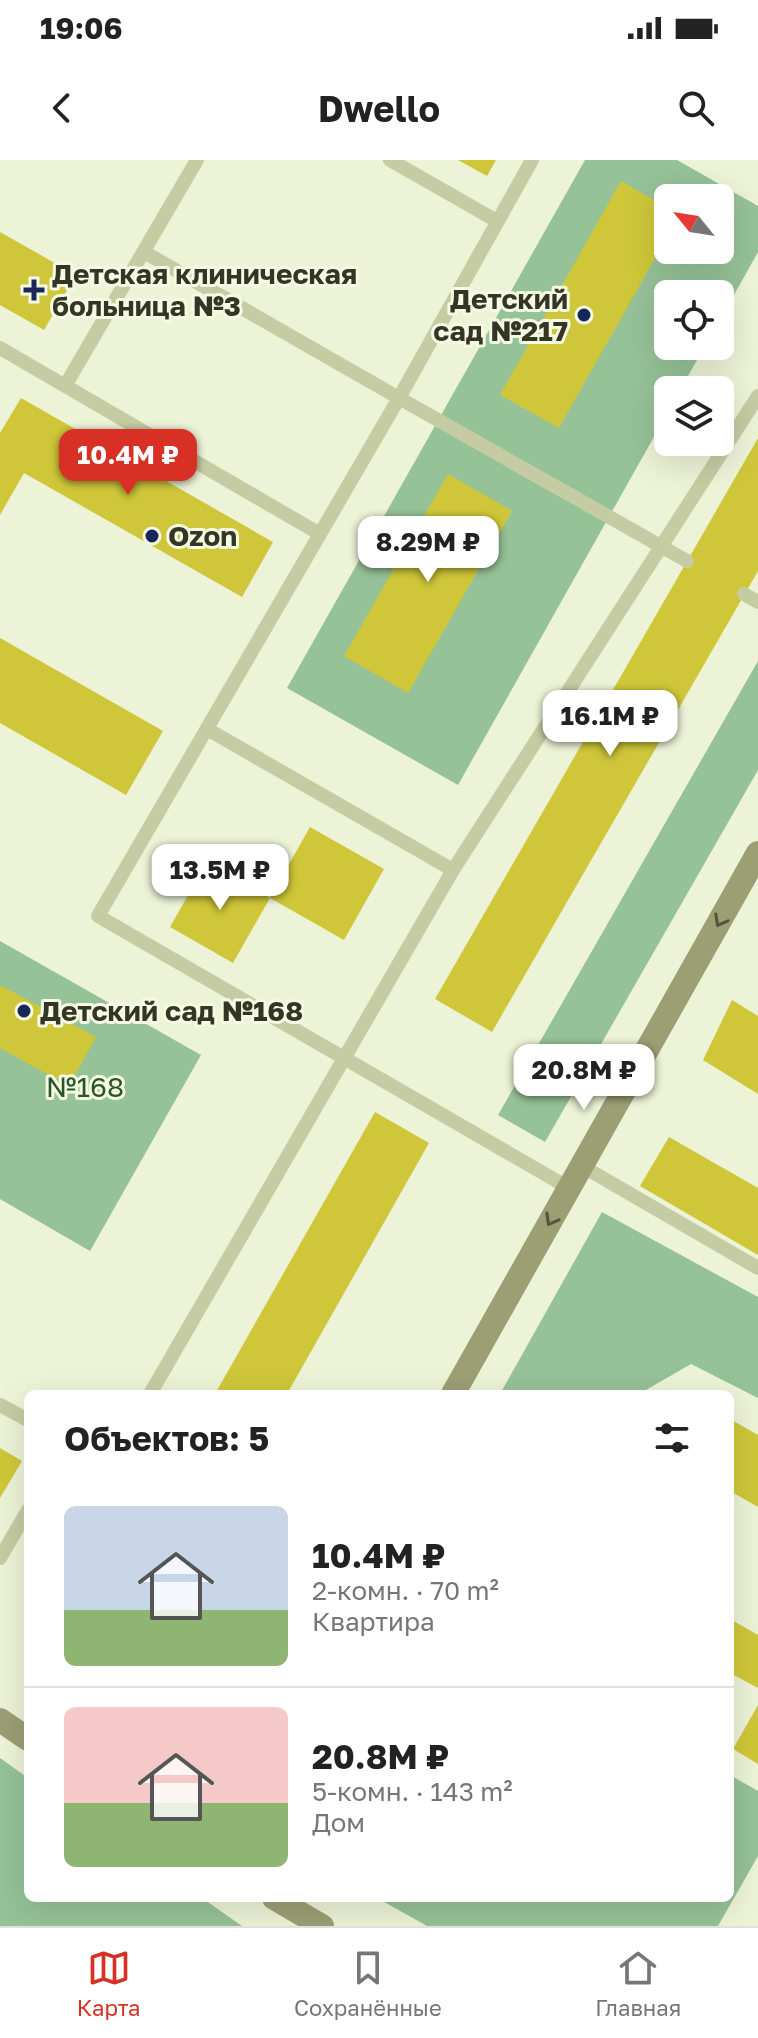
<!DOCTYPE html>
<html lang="ru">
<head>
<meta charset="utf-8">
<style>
  body { margin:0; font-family:"Golos Text",sans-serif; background:#f6f6f6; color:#222; height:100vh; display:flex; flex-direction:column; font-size:30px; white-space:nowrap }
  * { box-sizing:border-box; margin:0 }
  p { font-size:26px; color:#767676 }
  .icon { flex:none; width:44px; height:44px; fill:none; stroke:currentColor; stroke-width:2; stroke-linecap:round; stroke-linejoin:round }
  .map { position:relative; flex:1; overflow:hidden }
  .panel { position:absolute; left:24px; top:1230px; width:710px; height:512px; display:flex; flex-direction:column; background:#fff; border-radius:12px; box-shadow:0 8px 32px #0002 }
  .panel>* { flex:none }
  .needle { width:52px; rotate:300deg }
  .fabs { position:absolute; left:654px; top:24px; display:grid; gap:16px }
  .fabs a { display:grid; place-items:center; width:80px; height:80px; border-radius:12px; background:#fff; box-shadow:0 8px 32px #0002; font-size:40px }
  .price { position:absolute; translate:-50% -68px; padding:0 18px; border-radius:16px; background:#fff; color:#222; font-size:26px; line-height:52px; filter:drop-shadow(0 2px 4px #0008) }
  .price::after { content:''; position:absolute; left:50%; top:48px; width:24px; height:18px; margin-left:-12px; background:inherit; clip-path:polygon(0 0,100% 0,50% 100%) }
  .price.current { background:#d93025; color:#fff }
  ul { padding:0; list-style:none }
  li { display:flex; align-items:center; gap:24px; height:200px; padding:0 40px }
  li+li { border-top:2px solid #e0e0e0 }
  li span { display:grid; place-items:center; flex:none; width:224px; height:160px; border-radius:12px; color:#555 }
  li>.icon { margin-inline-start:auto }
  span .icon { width:96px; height:96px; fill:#fffc; stroke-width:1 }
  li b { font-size:34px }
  h2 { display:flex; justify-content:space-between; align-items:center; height:96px; padding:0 40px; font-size:34px }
  .status { display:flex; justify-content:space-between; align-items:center; height:56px; padding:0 40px; background:#fff; direction:ltr }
  .status svg { height:22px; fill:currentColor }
  header { display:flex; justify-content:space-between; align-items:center; height:104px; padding:0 40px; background:#fff; font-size:36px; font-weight:700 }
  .tab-bar { display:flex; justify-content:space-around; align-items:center; height:112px; border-top:2px solid #e0e0e0; background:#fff; font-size:22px; color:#767676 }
  .tab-bar a { display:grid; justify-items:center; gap:4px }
  .tab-bar .current { color:#d93025 }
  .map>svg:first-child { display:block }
  .green { fill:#96c298; fill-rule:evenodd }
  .building { fill:#cfc739 }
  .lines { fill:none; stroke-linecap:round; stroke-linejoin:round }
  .lane { stroke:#c5cba2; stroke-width:14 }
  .secondary { stroke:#9c9f74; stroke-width:24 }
  .oneway { stroke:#54553d }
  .poi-dot { fill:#18275a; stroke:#f5fae3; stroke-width:3 }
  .labels { text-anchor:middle; stroke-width:6; stroke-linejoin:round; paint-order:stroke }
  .poi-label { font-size:28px; font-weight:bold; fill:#353525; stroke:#f5fae3; text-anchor:start }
  .park-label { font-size:28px; fill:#27552a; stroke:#f5fae3 }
</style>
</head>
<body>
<div class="status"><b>19:06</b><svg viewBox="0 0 49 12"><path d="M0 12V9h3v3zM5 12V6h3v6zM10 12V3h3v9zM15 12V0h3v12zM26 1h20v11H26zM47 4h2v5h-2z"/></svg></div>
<header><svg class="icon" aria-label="back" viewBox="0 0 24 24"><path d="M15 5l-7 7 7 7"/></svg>Dwello<svg class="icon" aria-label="search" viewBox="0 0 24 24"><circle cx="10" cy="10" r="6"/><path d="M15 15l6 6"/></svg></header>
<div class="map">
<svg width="758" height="1766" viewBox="0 0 758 1766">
  <rect width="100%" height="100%" fill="#ecf3d7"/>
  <path class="green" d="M585,0H677L758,46V92L720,160V134H668V186H705L680,230H668V252L458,625L287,528ZM668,38H720V90H668Z
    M758,501V610L545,982L498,955Z
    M0,781L201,895L90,1091L0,1039Z
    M602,1052L758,1137V1238L691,1204L639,1234H500Z
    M0,1598L28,1618V1738H202L242,1766H0Z
    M730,1615L758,1631V1696L718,1766H427L377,1738H730Z"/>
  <path class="building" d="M458,0H496L487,16Z
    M621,21L668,48V75L559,268L500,235Z
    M0,72L76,115L44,170L0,145Z
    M21,238L273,382L242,437L24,313L0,355V273Z
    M758,278V411L492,872L435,839Z
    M448,314L512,351L408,533L344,496Z
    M0,478L163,571L126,635L0,563Z
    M310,667L384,709L344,780L270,738Z
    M207,702L270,738L233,803L170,767Z
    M0,825L96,877L69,926L0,888Z
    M732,840L758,856V934L703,900Z
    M375,952L429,983L287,1234H215Z
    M669,977L758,1028V1095L640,1026Z
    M730,1259L758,1275V1347L730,1331Z
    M0,1288L22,1301L0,1338Z
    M730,1459L758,1475V1528L730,1513Z
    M758,1545V1604L733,1589Z"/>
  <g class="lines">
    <path class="lane" d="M390,0L497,61
      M144,92L399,238L532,0
      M0,188L320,374
      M65,226L197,0
      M744,434L758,442
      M207,569L453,710
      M582,1006L758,1108
      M569,1028L98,756L399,238L687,401
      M150,1234L453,710L758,236
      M0,1245L28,1260
      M0,1398L28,1350"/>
    <path class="secondary" d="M453,1234L758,693
      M0,1560L28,1579
      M274,1738L322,1766"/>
  </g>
  <defs><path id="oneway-chevron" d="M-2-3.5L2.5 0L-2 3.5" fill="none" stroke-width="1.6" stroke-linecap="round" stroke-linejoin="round" transform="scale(2)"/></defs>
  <g class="oneway">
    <use href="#oneway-chevron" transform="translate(720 761) rotate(119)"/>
    <use href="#oneway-chevron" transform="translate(551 1060) rotate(119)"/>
  </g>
  <g class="poi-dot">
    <path d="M30 118h8v8h8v8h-8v8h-8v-8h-8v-8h8z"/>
    <circle cx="584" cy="155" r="8"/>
    <circle cx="152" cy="376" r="8"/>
    <circle cx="24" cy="851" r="8"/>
  </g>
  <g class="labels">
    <g class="poi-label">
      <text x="52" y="124">Детская клиническая<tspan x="52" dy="32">больница №3</tspan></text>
      <text x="568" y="149" text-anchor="end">Детский<tspan x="568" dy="32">сад №217</tspan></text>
      <text x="168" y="386">Ozon</text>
      <text x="40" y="861">Детский сад №168</text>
    </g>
    <g class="park-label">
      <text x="85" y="937">№168</text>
    </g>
  </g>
</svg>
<div class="fabs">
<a><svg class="needle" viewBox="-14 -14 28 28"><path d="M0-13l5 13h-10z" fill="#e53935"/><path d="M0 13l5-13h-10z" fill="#767676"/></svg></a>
<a><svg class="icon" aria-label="locate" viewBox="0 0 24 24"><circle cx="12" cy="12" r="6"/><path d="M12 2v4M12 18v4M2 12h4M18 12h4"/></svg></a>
<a><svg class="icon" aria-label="layers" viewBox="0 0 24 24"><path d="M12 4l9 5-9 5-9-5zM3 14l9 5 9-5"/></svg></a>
</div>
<b class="price current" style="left:128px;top:337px">10.4M ₽</b>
<b class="price" style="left:428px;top:424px">8.29M ₽</b>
<b class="price" style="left:610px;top:598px">16.1M ₽</b>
<b class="price" style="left:220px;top:752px">13.5M ₽</b>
<b class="price" style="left:584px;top:952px">20.8M ₽</b>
<section class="panel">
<h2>Объектов: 5<svg class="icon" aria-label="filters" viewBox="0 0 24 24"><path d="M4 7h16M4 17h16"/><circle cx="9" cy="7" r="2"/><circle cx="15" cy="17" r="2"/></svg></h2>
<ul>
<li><span style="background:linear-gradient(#c9d6e8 65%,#8fb573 0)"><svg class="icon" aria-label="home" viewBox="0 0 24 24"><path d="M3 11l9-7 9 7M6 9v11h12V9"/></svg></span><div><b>10.4M ₽</b><p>2-комн. · 70 m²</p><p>Квартира</p></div></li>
<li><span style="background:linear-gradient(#f6c9c9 60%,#8fb573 0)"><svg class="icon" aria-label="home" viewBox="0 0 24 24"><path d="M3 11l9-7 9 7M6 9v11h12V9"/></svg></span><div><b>20.8M ₽</b><p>5-комн. · 143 m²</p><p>Дом</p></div></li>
</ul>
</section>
</div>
<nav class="tab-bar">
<a class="current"><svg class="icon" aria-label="map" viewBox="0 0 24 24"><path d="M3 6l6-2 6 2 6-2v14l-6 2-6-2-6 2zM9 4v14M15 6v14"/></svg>Карта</a>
<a><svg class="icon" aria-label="saved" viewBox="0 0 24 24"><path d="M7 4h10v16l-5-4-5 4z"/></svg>Сохранённые</a>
<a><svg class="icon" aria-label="home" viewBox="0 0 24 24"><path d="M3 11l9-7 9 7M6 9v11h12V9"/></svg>Главная</a>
</nav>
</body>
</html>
